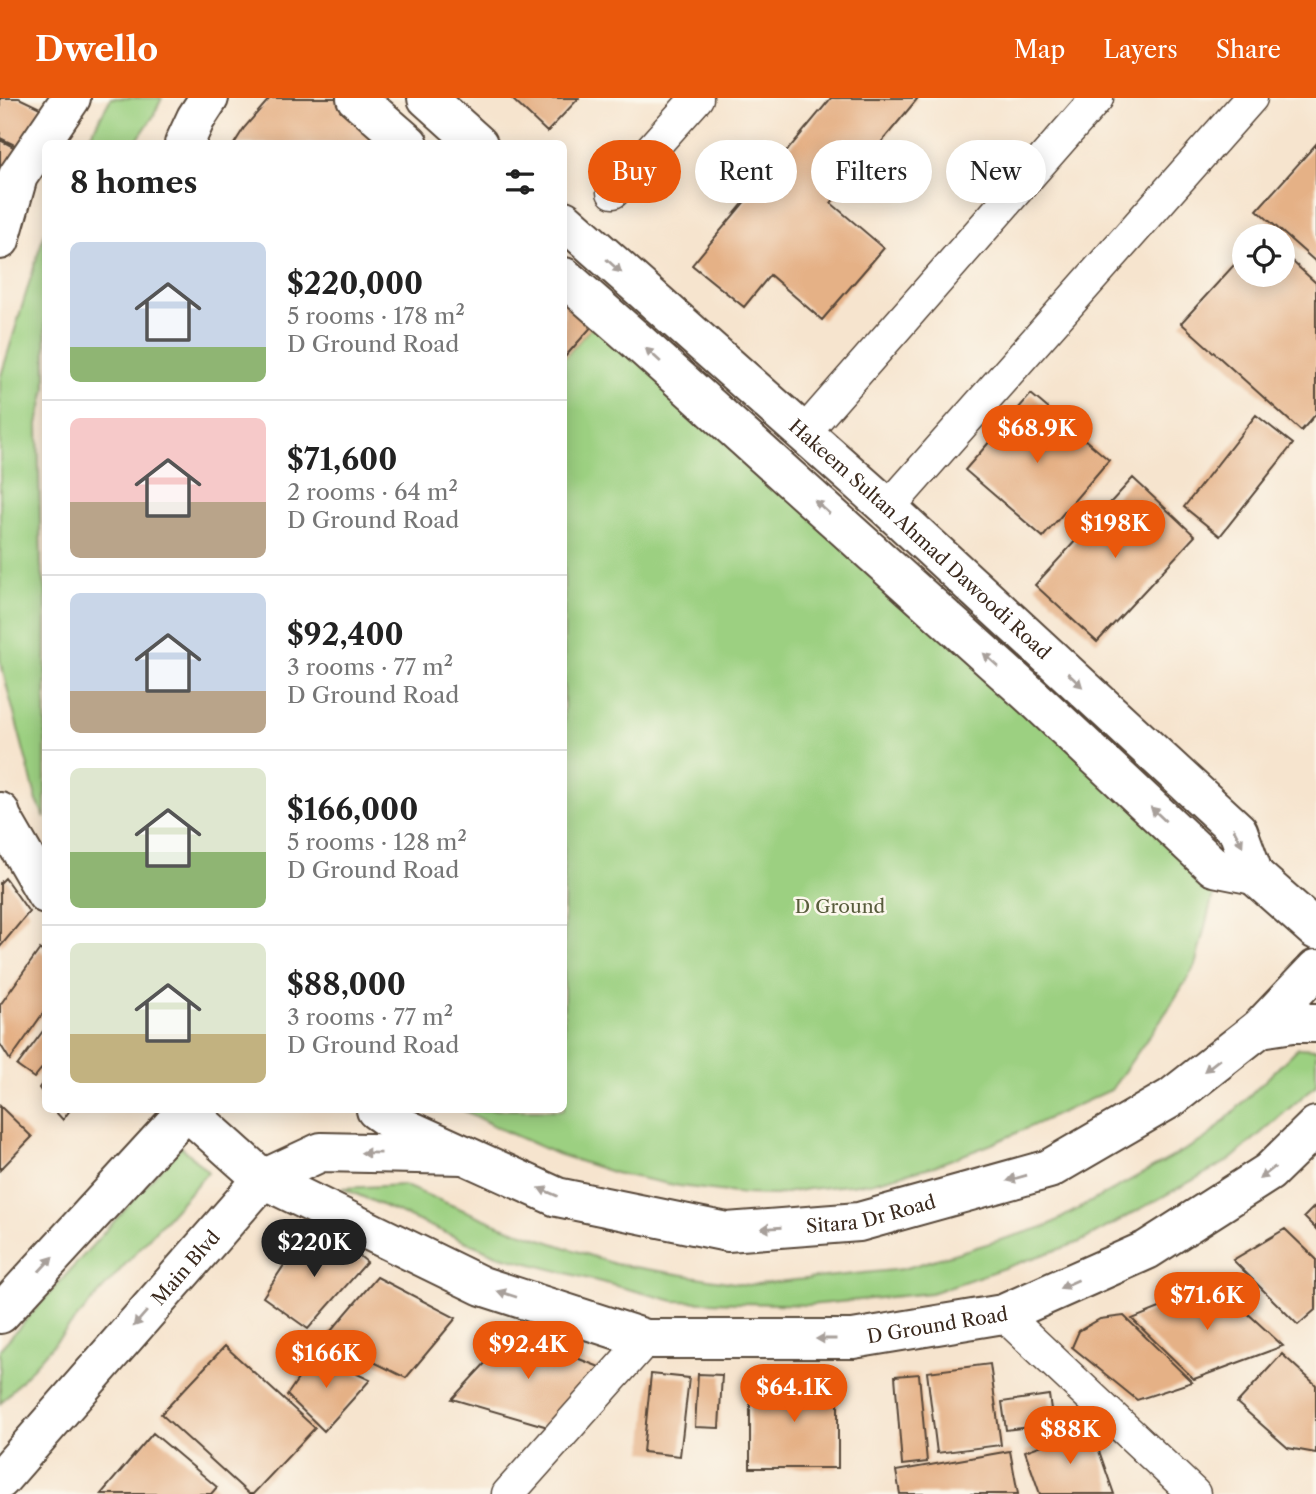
<!DOCTYPE html>
<html lang="en">
<head>
<meta charset="utf-8">
<style>
  body { margin:0; font-family:"Libre Caslon Text",serif; background:#f2f2f2; color:#222; height:100vh; display:flex; flex-direction:column; font-size:26px; white-space:nowrap }
  * { box-sizing:border-box; margin:0 }
  p { font-size:23px; color:#767676 }
  .icon { flex:none; width:38px; height:38px; fill:none; stroke:currentColor; stroke-width:2; stroke-linecap:round; stroke-linejoin:round }
  .map { position:relative; flex:1; overflow:hidden }
  .details { position:absolute; left:42px; top:42px; width:525px; height:973px; display:flex; flex-direction:column; background:#fff; border-radius:10px; box-shadow:0 4px 18px #0003 }
  .details>* { flex:none }
  .hud { position:absolute; left:588px; top:42px; width:623px; height:63px; display:flex; gap:14px }
  .fabs { position:absolute; left:1232px; top:126px; display:grid; gap:14px }
  .fabs a { display:grid; place-items:center; width:63px; height:63px; border-radius:50%; background:#fff; box-shadow:0 4px 18px #0003; font-size:35px }
  .price { position:absolute; translate:-50% -60px; padding:0 16px; border-radius:24px; background:#ea580c; color:#fff; font-size:23px; line-height:46px; filter:drop-shadow(0 2px 4px #0008) }
  .price::after { content:''; position:absolute; left:50%; top:42px; width:21px; height:16px; margin-left:-10px; background:inherit; clip-path:polygon(0 0,100% 0,50% 100%) }
  .price.selected { background:#222; color:#fff }
  ul { padding:0; list-style:none }
  li { display:flex; align-items:center; gap:21px; height:175px; padding:0 28px }
  li+li { border-top:2px solid #e0e0e0 }
  li span { display:grid; place-items:center; flex:none; width:196px; height:140px; border-radius:10px; color:#555 }
  li>.icon { margin-inline-start:auto }
  span .icon { width:84px; height:84px; fill:#fffc; stroke-width:1 }
  li b { font-size:30px }
  h2 { display:flex; justify-content:space-between; align-items:center; height:84px; padding:0 28px; font-size:30px }
  .pill { padding:0 24px; border-radius:32px; background:#fff; box-shadow:0 4px 18px #0003; font-size:24px; line-height:63px }
  .pill.selected { background:#ea580c; color:#fff }
  header { display:flex; align-items:center; gap:42px; box-sizing:border-box; height:98px; padding:0 35px; background:#ea580c; color:#fff }
  header strong { font-size:33px }
  nav { display:flex; gap:38px; margin-inline-start:auto; font-size:24px }
  .map>svg:first-child { display:block }
  .green { fill:#9cd081; stroke:#6c7d50; stroke-width:2 }
  .building { fill:#e5b186 }
  .lines { fill:none; stroke-linecap:round; stroke-linejoin:round }
  .minor-casing { stroke:#574638; stroke-width:35 }
  .tertiary-casing { stroke:#574638; stroke-width:42 }
  .secondary-casing { stroke:#574638; stroke-width:42 }
  .minor { stroke:#fff; stroke-width:32 }
  .tertiary { stroke:#fff; stroke-width:38 }
  .secondary { stroke:#fff; stroke-width:38 }
  .oneway { fill:#a79f9a }
  .labels { text-anchor:middle; stroke-width:5; stroke-linejoin:round; paint-order:stroke }
  .street-label { font-size:19px; fill:#3b2a1e; stroke:#fbf7ec }
  .park-label { font-size:19px; fill:#585c3c; stroke:#fbf7ec }
</style>
</head>
<body>
<header>
<strong>Dwello</strong>
<nav><a>Map</a><a>Layers</a><a>Share</a></nav>
</header>
<div class="map">
<svg width="1316" height="1396" viewBox="0 0 1316 1396">
  <rect width="100%" height="100%" fill="#fbf7ec"/>
  <filter id="ink" filterUnits="userSpaceOnUse"><feTurbulence type="fractalNoise" baseFrequency=".0143" numOctaves="2"/><feDisplacementMap in="SourceGraphic" scale="14" xChannelSelector="R" yChannelSelector="G"/><feConvolveMatrix kernelMatrix="1 2 1 2 8 2 1 2 1" color-interpolation-filters="sRGB"/></filter>
  <filter id="wash" filterUnits="userSpaceOnUse"><feTurbulence type="fractalNoise" baseFrequency=".00686" numOctaves="4" result="noise"/><feDisplacementMap in="SourceGraphic" scale="28" xChannelSelector="R" yChannelSelector="G"/><feGaussianBlur stdDeviation="1.57" result="paint"/><feColorMatrix in="noise" values="0 0 0 0 0 0 0 0 0 0 0 0 0 0 0 0 0 1.4 0 .05"/><feComposite in="paint" operator="in"/></filter>
  <g filter="url(#wash)">
    <rect width="100%" height="100%" fill="#f6e4ce"/>
    <path class="green" d="M111,0H162L153,19L135,45H86Z
      M45,133L46,291L38,326L41,468L46,493L45,720L37,703L0,562V281Z
      M601,218L1216,785L1195,868L1169,910L1111,992L992,1046L934,1068L870,1085L808,1091L775,1097L743,1096L679,1088L615,1075L557,1056L498,1030L463,1012H564V260Z
      M1298,950L1316,951V987L1230,1062L1080,1144L931,1195L809,1207L674,1203L497,1157L342,1090L403,1087L502,1128L615,1166L747,1187L903,1171L1047,1128L1207,1040Z
      M181,1048L208,1074L0,1306V1251Z"/>
    <g id="blocks">
      <path class="building" d="M0,0H19L40,10L21,50L0,40Z
        M270,0H345L398,46H234L244,30Z
        M511,0H579L547,34Z
        M831,0H918L831,105L884,150L822,222L770,177L744,209L692,167Z
        M0,42L23,54L0,89Z
        M1316,46V164L1257,112Z
        M1283,155L1316,185V316L1301,333L1181,225L1244,156V177H1283Z
        M564,187L601,218L564,260Z
        M1031,296L1109,362L1043,439L965,372Z
        M1256,317L1293,346L1220,438L1184,409Z
        M1133,380L1195,438L1097,544L1035,487Z
        M5,780L29,814L0,849V785Z
        M40,851L46,858V911L10,962L0,946V907Z
        M46,929V965L34,980L17,968Z
        M46,980V1000L39,990Z
        M0,1008L32,1039L0,1072Z
        M54,1012H70L63,1022Z
        M1316,1107V1131L1304,1119Z
        M1285,1131L1316,1161V1211L1298,1227L1233,1162Z
        M334,1137L367,1164L308,1231L263,1199L292,1155L311,1143Z
        M377,1179L456,1220L406,1280L325,1240Z
        M1217,1187L1283,1248L1194,1281L1132,1221Z
        M1124,1218L1192,1284L1137,1302L1072,1249L1079,1233L1100,1221Z
        M513,1235L602,1270L548,1329L452,1301Z
        M225,1248L315,1330L253,1396H249L161,1316Z
        M315,1256L370,1282L324,1333L287,1297Z
        M1282,1256L1316,1287V1355L1288,1350L1237,1305Z
        M990,1266L1001,1347L937,1355L927,1274Z
        M651,1276L689,1280L680,1358L643,1354Z
        M698,1276L722,1277L719,1330L695,1329Z
        M919,1276L927,1364L902,1367L895,1278Z
        M750,1283H838V1370H750Z
        M1049,1297L1053,1326L1006,1332L1002,1304Z
        M1091,1330L1114,1396H1040L1025,1353Z
        M153,1335L217,1389L211,1396H101Z
        M1010,1353L1018,1396H900L896,1373Z"/>
    </g>
  </g>
  <g filter="url(#ink)">
    <use href="#blocks" fill-opacity="0" stroke="#574638" stroke-width="2"/>
    <g class="lines">
      <defs>
        <path id="minor" d="M613,94L697,0
          M803,336L1097,0
          M888,410L1251,0
          M1003,1216L1194,1396
          M508,1396L646,1241"/>
        <g id="tertiary">
          <path d="M356,0L409,46"/>
          <path d="M427,0L478,46"/>
          <path d="M184,46L196,20L209,0"/>
          <path id="s1" d="M564,122L888,410L1238,733L1254,777L1316,832"/>
          <path d="M0,142L18,78L71,0"/>
          <path d="M564,179L637,243L1038,604L1214,769L1254,777"/>
          <path d="M0,714L2,720L46,796"/>
          <path d="M1260,930L1293,925H1316"/>
          <path id="s2" d="M186,1012L263,1081L482,1188L646,1241H853L1003,1216L1147,1152L1269,1074L1316,1028"/>
          <path id="s3" d="M376,1012L396,1026L557,1099L727,1134L859,1124L1049,1071L1171,1000L1260,930L1316,871"/>
        </g>
        <g id="secondary">
          <path d="M0,1216L187,1012"/>
          <path id="s4" d="M0,1382L263,1081L321,1054L464,1057"/>
        </g>
      </defs>
      <use href="#minor" class="minor-casing"/>
      <use href="#tertiary" class="tertiary-casing"/>
      <use href="#secondary" class="secondary-casing"/>
      <use href="#minor" class="minor"/>
      <use href="#tertiary" class="tertiary"/>
      <use href="#secondary" class="secondary"/>
    </g>
    <defs><path id="oneway-solid" d="M-6-.8H1V-3.2L6.5 0L1 3.2V.8H-6Z" transform="scale(1.75)"/></defs>
    <g class="oneway">
      <use href="#oneway-solid" transform="translate(614 168) rotate(42)"/>
      <use href="#oneway-solid" transform="translate(653 257) rotate(-138)"/>
      <use href="#oneway-solid" transform="translate(822 409) rotate(-138)"/>
      <use href="#oneway-solid" transform="translate(991 562) rotate(-138)"/>
      <use href="#oneway-solid" transform="translate(1075 582) rotate(43)"/>
      <use href="#oneway-solid" transform="translate(1158 716) rotate(-137)"/>
      <use href="#oneway-solid" transform="translate(1238 739) rotate(63)"/>
      <use href="#oneway-solid" transform="translate(1212 967) rotate(142)"/>
      <use href="#oneway-solid" transform="translate(371 1055) rotate(-179)"/>
      <use href="#oneway-solid" transform="translate(1267 1075) rotate(142)"/>
      <use href="#oneway-solid" transform="translate(1017 1080) rotate(164)"/>
      <use href="#oneway-solid" transform="translate(548 1094) rotate(-157)"/>
      <use href="#oneway-solid" transform="translate(771 1130) rotate(176)"/>
      <use href="#oneway-solid" transform="translate(46 1166) rotate(-47)"/>
      <use href="#oneway-solid" transform="translate(1069 1186) rotate(156)"/>
      <use href="#oneway-solid" transform="translate(507 1196) rotate(-162)"/>
      <use href="#oneway-solid" transform="translate(140 1221) rotate(131)"/>
      <use href="#oneway-solid" transform="translate(826 1241) rotate(-180)"/>
    </g>
  </g>
  <g class="labels">
    <g class="street-label">
      <text dy="7" stroke="none"><textPath href="#s1" startOffset="478">Hakeem Sultan Ahmad Dawoodi Road</textPath></text>
      <text dy="7" stroke="none"><textPath href="#s3" startOffset="520">Sitara Dr Road</textPath></text>
      <text dy="7" stroke="none"><textPath href="#s4" startOffset="282">Main Blvd</textPath></text>
      <text dy="7" stroke="none"><textPath href="#s2" startOffset="812">D Ground Road</textPath></text>
    </g>
    <g class="park-label">
      <text x="840" y="815">D Ground</text>
    </g>
  </g>
</svg>
<div class="fabs">
<a><svg class="icon" aria-label="locate" viewBox="0 0 24 24"><circle cx="12" cy="12" r="6"/><path d="M12 2v4M12 18v4M2 12h4M18 12h4"/></svg></a>
</div>
<b class="price" style="left:1037px;top:367px">$68.9K</b>
<b class="price" style="left:1115px;top:462px">$198K</b>
<b class="price selected" style="left:314px;top:1181px">$220K</b>
<b class="price" style="left:1207px;top:1234px">$71.6K</b>
<b class="price" style="left:528px;top:1283px">$92.4K</b>
<b class="price" style="left:326px;top:1292px">$166K</b>
<b class="price" style="left:794px;top:1326px">$64.1K</b>
<b class="price" style="left:1070px;top:1368px">$88K</b>
<div class="hud">
<a class="pill selected">Buy</a>
<a class="pill">Rent</a>
<a class="pill">Filters</a>
<a class="pill">New</a>
</div>
<section class="details">
<h2>8 homes<svg class="icon" aria-label="filters" viewBox="0 0 24 24"><path d="M4 7h16M4 17h16"/><circle cx="9" cy="7" r="2"/><circle cx="15" cy="17" r="2"/></svg></h2>
<ul>
<li><span style="background:linear-gradient(#c9d6e8 75%,#8fb573 0)"><svg class="icon" aria-label="home" viewBox="0 0 24 24"><path d="M3 11l9-7 9 7M6 9v11h12V9"/></svg></span><div><b>$220,000</b><p>5 rooms · 178 m²</p><p>D Ground Road</p></div></li>
<li><span style="background:linear-gradient(#f6c9c9 60%,#b9a48a 0)"><svg class="icon" aria-label="home" viewBox="0 0 24 24"><path d="M3 11l9-7 9 7M6 9v11h12V9"/></svg></span><div><b>$71,600</b><p>2 rooms · 64 m²</p><p>D Ground Road</p></div></li>
<li><span style="background:linear-gradient(#c9d6e8 70%,#b9a48a 0)"><svg class="icon" aria-label="home" viewBox="0 0 24 24"><path d="M3 11l9-7 9 7M6 9v11h12V9"/></svg></span><div><b>$92,400</b><p>3 rooms · 77 m²</p><p>D Ground Road</p></div></li>
<li><span style="background:linear-gradient(#dfe7d0 60%,#8fb573 0)"><svg class="icon" aria-label="home" viewBox="0 0 24 24"><path d="M3 11l9-7 9 7M6 9v11h12V9"/></svg></span><div><b>$166,000</b><p>5 rooms · 128 m²</p><p>D Ground Road</p></div></li>
<li><span style="background:linear-gradient(#dfe7d0 65%,#c2b280 0)"><svg class="icon" aria-label="home" viewBox="0 0 24 24"><path d="M3 11l9-7 9 7M6 9v11h12V9"/></svg></span><div><b>$88,000</b><p>3 rooms · 77 m²</p><p>D Ground Road</p></div></li>
</ul>
</section>
</div>
</body>
</html>
